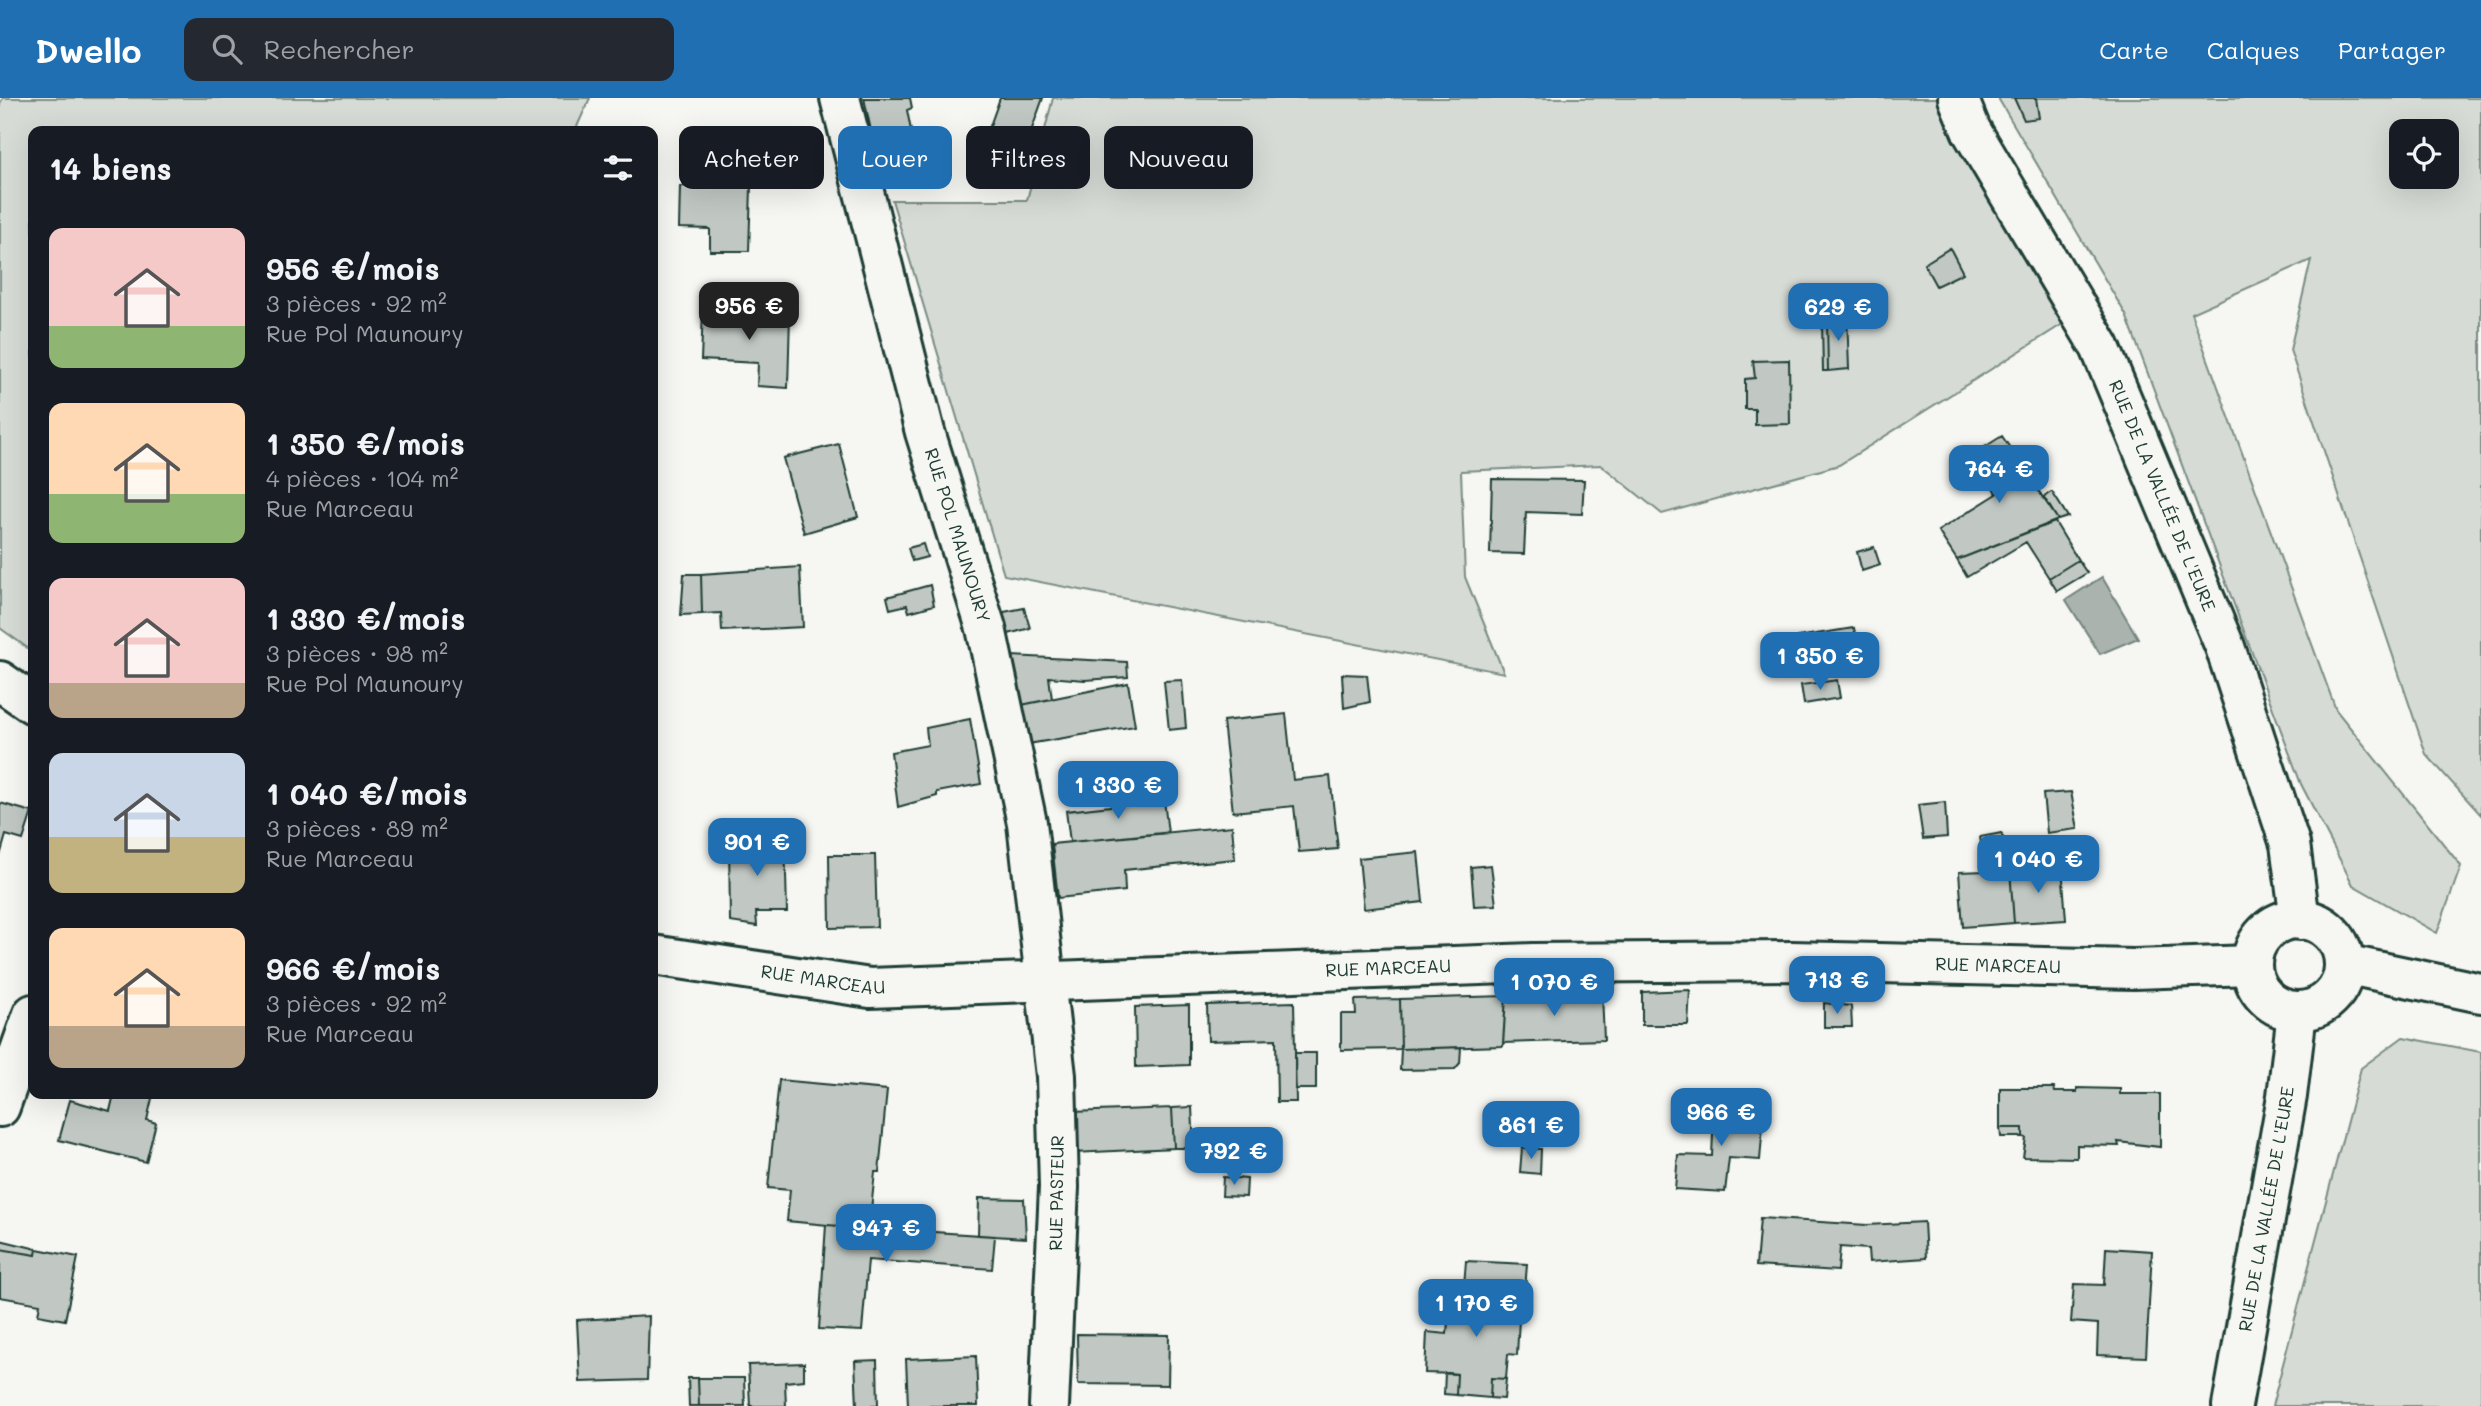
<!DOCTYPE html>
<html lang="fr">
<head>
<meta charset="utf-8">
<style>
  body { margin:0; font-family:Mali,sans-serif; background:#242831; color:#f1f3f6; height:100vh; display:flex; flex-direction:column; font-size:26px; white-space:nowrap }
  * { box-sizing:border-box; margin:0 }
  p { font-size:23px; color:#9ea1a6 }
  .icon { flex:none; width:38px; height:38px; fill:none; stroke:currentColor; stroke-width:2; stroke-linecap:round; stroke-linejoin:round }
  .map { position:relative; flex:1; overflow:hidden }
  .side { position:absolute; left:28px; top:28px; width:630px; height:973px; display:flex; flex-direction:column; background:#171b24; border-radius:14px; box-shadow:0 7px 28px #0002 }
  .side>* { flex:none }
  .hud { position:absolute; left:679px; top:28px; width:665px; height:63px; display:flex; gap:14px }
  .buttons { position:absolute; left:2389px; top:21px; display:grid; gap:14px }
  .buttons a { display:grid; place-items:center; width:70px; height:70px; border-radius:14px; background:#171b24; box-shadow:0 7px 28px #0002; font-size:35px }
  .price { position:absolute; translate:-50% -60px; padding:0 16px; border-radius:14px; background:#1f6fb2; color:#fff; font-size:23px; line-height:46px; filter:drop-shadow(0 2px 4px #0008) }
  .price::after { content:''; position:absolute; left:50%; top:42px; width:21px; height:16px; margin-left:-10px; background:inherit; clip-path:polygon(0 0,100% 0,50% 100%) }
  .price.selected { background:#222; color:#fff }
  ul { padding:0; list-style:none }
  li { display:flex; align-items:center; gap:21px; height:175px; padding:0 21px }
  li span { display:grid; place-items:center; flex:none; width:196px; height:140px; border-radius:14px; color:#555 }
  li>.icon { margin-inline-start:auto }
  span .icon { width:84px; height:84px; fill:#fffc; stroke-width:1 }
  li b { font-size:30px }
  h2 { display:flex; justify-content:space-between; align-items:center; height:84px; padding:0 21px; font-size:30px }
  .pill { padding:0 24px; border-radius:14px; background:#171b24; box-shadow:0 7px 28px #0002; font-size:24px; line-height:63px }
  .pill.selected { background:#1f6fb2; color:#fff }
  header { display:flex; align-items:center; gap:42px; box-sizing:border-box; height:98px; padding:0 35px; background:#1f6fb2; color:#fff }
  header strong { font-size:33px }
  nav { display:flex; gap:38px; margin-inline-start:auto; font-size:24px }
  .search { width:490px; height:63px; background:#242831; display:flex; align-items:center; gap:18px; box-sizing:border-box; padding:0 24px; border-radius:14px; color:#9ea1a6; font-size:26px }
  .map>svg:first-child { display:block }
  .green { fill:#d6dbd6; stroke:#7a8c85; stroke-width:2; fill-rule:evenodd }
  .water { fill:#aab3ae; stroke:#72847d; stroke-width:2 }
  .building { fill:#c1c8c3; stroke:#1f3d34; stroke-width:2 }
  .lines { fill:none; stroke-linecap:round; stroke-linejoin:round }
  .minor-casing { stroke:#1f3d34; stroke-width:44 }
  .minor { stroke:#f6f6f2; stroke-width:38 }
  .labels { text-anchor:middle; stroke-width:7; stroke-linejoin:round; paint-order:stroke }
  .street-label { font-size:18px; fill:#1f3d34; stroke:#f6f6f2 }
</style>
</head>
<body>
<header>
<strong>Dwello</strong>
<div class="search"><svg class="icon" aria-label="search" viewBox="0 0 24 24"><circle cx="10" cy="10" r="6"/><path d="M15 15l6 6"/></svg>Rechercher</div>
<nav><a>Carte</a><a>Calques</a><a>Partager</a></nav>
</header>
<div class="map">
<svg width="2481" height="1308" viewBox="0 0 2481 1308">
  <rect width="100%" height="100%" fill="#f6f6f2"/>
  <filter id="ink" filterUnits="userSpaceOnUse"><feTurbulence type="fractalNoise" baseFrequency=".0143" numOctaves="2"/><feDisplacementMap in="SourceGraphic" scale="14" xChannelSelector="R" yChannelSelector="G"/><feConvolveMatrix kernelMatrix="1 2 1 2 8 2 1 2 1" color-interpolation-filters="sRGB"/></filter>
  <g filter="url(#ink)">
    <path class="green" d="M3,0H590L575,33H33V554L0,530V5Z
      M1053,0H1949L2066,224L1839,367L1662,416L1601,367L1461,373L1465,479L1504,575L1004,477L892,102H1027Z
      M1998,0H2481V717L2426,656L2290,252L2311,162L2191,215L2336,612L2461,768L2437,835L2353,787L2301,686L2126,217ZM2401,33H2446V79H2401Z
      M2403,939L2481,954V1308H2272L2361,970Z"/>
    <path class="water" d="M2102,479L2138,540L2100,556L2066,502Z"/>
    <path class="building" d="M864,0H910L912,10L907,12L914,48L876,56Z
      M1000,0H1043L1014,81L976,67Z
      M2014,0H2036L2039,20L2024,22Z
      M680,88L751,89L749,153H710V131L679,130Z
      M1950,150L1963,175L1936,188L1924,166Z
      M703,211L790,216L788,290L757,288L758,265L701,262Z
      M1837,216H1847L1849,271L1828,273L1827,222Z
      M1822,222H1827L1828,273H1823Z
      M1789,262L1790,326L1755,327V311H1745V281L1755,280L1753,263Z
      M2002,338L2058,422L1957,462L1938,433L1997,396L1972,357Z
      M839,346L858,419L804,435L783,360Z
      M1492,381L1584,382L1582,416L1526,414L1524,456L1490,455Z
      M2051,394H2052L2068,419L2058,422L2044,399Z
      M2055,424L2078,462L2049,480L2026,444L1967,479L1957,462Z
      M923,446L927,459L912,463L908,450Z
      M1874,449L1880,467L1862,473L1857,454Z
      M2078,462L2087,475L2057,493L2049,480Z
      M800,469L803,529L722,533L721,515L702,516L701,476Z
      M684,476H701L702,516L681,517Z
      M930,487L934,507L909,514L907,507L890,511L887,499Z
      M1024,510L1030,530L1005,537L999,515Z
      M1854,530L1862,570L1794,580L1791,556L1800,555L1797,539Z
      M1011,558L1127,564L1128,579L1085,582L1049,579L1052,601L1021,607Z
      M1342,576L1367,577L1370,604L1344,610Z
      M1182,582L1186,630L1169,632L1164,583Z
      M1837,582L1840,600L1804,606L1801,587Z
      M1128,585L1135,628L1028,646L1021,607Z
      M1286,616L1293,682L1330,678L1338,751L1299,754L1294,708L1233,714L1223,623Z
      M970,621L981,686L937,694V698L898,709L891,654L928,647L926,630Z
      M2071,694L2078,731L2047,735L2043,696Z
      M1164,702L1168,735L1070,744L1066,713Z
      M1945,704L1947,739L1923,741L1918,707Z
      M0,705L32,714L23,742L6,737L0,758Z
      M1232,728L1235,761L1124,772L1125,793L1058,800L1052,746Z
      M2002,735L2010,772L2014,825L1963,829L1959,774L1986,773L1980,739Z
      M785,738L787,814H756L757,828L730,824L729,740Z
      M1418,754L1423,804L1364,811L1359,760Z
      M829,757H875L877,829L830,830Z
      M1491,767L1496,807L1474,808L1471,769Z
      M2062,768L2066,822L2014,825L2010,772Z
      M1690,892L1688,927H1642V894Z
      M1602,895L1604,942L1503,945L1506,898Z
      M1506,898L1503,948L1401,951L1400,901Z
      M1400,901L1401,951L1341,952V916H1356L1355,902Z
      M1294,904L1296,1004H1277L1276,941L1208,943L1207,907Z
      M1824,905L1851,908L1852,929H1824Z
      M1189,907V967L1136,969L1135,909Z
      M1461,949L1460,965L1455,971L1400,972L1401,951Z
      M1295,955H1316V991H1295Z
      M779,982L887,992L879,1074H875L869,1131L787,1123L790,1092L768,1090Z
      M2000,990H2054L2055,994H2077V990L2120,991V996H2160V1049L2118,1044L2119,1048L2077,1047V1060L2023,1059L2026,1040L2023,1039V1030H2000Z
      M1719,993L1744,998L1738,1024L1763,1026L1760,1062L1729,1060L1725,1094L1675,1091L1678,1057L1712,1058L1714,1015Z
      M114,996H153L147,1022L156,1025L146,1064L59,1042L70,1002L110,1013Z
      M1192,1009L1194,1050H1174L1172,1010Z
      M1172,1010L1174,1050L1074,1055L1072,1014Z
      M2000,1030H2023V1039H2001Z
      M1522,1050L1541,1051L1540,1076L1520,1074Z
      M1223,1079L1247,1081L1246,1099L1222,1098Z
      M979,1100L1024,1101L1026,1140L978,1137Z
      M1760,1120L1867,1127L1924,1124L1926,1160L1869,1164L1868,1151L1840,1149L1838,1173L1756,1168Z
      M826,1127L995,1138L992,1171L868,1162L862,1233L819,1231Z
      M0,1142L37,1151L36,1157L0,1151Z
      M2106,1150L2152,1153L2146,1259L2097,1257L2098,1226L2071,1224L2074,1186L2104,1187Z
      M0,1151L36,1157L37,1151L78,1159L65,1222L38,1217L40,1206L0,1199Z
      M1466,1163L1527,1166L1525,1192L1464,1188Z
      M1464,1188L1525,1192L1524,1202L1513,1201L1510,1220L1519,1221L1517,1257L1508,1256L1506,1281L1491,1280L1490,1300L1456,1297L1457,1276L1425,1275L1427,1234L1447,1236L1450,1197H1463Z
      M649,1218L647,1282L580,1284L577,1222Z
      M1077,1236L1169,1237L1168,1287L1078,1286Z
      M976,1258L978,1308H908L906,1261Z
      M877,1262L878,1308H857L855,1263Z
      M804,1265V1282L785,1284L786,1308H750L748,1267Z
      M1445,1275L1457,1276L1456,1297L1444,1296Z
      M688,1280H698L699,1308H689Z
      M698,1280H744L745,1308H699Z
      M1491,1280L1506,1281L1504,1301L1490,1300Z"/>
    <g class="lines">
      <defs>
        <g id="minor">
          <path id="s1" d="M840,0L925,334L986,530L1027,725L1056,978L1059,1089L1049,1308"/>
          <path id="s2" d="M1958,0L1971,32L2100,249L2225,549L2290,746L2300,822"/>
          <path d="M0,583L33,606"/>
          <circle cx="2298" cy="867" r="46"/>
          <path id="s3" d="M653,857L870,890L1533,865L1791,863L2134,871L2252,867"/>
          <path d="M2344,866L2481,895"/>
          <path d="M0,1009L33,916"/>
          <path id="s4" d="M2232,1308L2287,998L2297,914"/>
        </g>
      </defs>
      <use href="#minor" class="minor-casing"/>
      <use href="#minor" class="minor"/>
    </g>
  </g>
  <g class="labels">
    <g class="street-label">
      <text dy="6" stroke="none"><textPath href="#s2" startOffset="448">RUE DE LA VALLÉE DE L'EURE</textPath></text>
      <text dy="6" stroke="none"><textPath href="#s1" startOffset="453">RUE POL MAUNOURY</textPath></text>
      <text dy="6" stroke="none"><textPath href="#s3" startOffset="1348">RUE MARCEAU</textPath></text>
      <text dy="6" stroke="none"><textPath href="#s3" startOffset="738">RUE MARCEAU</textPath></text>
      <text dy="6" stroke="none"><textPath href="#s3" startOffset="172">RUE MARCEAU</textPath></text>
      <text transform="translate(1057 1095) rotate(-89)" y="6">RUE PASTEUR</text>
      <text dy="6" stroke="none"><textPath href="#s4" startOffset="200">RUE DE LA VALLÉE DE L'EURE</textPath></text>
    </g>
  </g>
</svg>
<div class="buttons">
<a><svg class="icon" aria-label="locate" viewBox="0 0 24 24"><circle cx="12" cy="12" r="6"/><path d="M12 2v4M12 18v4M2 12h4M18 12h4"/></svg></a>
</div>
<b class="price selected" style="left:749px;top:244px">956 €</b>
<b class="price" style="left:1838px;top:245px">629 €</b>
<b class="price" style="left:1999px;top:407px">764 €</b>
<b class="price" style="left:1820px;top:594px">1 350 €</b>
<b class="price" style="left:1118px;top:723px">1 330 €</b>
<b class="price" style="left:757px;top:780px">901 €</b>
<b class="price" style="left:2038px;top:797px">1 040 €</b>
<b class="price" style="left:1837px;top:918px">713 €</b>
<b class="price" style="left:1554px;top:920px">1 070 €</b>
<b class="price" style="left:1721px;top:1050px">966 €</b>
<b class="price" style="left:1531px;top:1063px">861 €</b>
<b class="price" style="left:1234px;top:1089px">792 €</b>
<b class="price" style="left:886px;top:1166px">947 €</b>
<b class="price" style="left:1476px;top:1241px">1 170 €</b>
<div class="hud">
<a class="pill">Acheter</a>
<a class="pill selected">Louer</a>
<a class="pill">Filtres</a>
<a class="pill">Nouveau</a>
</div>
<section class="side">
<h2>14 biens<svg class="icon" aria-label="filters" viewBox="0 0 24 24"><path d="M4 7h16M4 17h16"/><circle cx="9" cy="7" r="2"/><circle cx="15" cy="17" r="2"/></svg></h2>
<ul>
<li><span style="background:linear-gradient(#f6c9c9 70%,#8fb573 0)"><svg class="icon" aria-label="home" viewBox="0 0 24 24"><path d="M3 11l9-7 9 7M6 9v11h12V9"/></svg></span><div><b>956 €/mois</b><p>3 pièces · 92 m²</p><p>Rue Pol Maunoury</p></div></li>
<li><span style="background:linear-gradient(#ffd9b3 65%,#8fb573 0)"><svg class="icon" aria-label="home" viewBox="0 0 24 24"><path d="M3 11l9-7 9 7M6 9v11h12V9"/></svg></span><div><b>1 350 €/mois</b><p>4 pièces · 104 m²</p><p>Rue Marceau</p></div></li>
<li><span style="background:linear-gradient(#f6c9c9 75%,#b9a48a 0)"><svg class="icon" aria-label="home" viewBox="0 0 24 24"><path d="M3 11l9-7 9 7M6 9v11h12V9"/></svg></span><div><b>1 330 €/mois</b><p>3 pièces · 98 m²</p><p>Rue Pol Maunoury</p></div></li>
<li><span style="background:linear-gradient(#c9d6e8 60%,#c2b280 0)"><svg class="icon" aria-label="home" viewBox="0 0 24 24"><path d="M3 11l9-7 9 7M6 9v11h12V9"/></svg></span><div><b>1 040 €/mois</b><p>3 pièces · 89 m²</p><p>Rue Marceau</p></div></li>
<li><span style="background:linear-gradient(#ffd9b3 70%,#b9a48a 0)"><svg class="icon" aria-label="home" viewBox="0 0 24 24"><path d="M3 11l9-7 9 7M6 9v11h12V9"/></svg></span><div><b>966 €/mois</b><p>3 pièces · 92 m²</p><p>Rue Marceau</p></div></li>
</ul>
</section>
</div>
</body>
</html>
